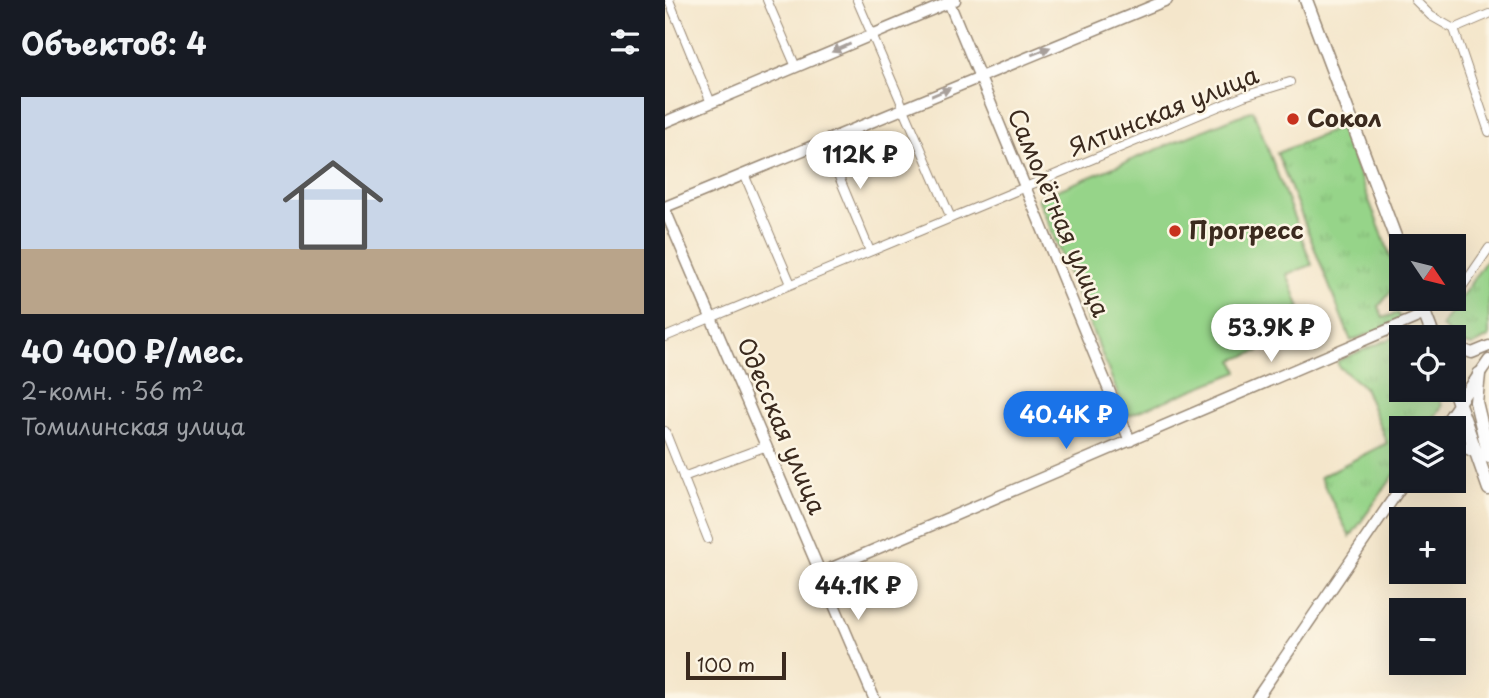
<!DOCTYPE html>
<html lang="ru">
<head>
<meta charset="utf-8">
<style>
  body { margin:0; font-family:"Playpen Sans",sans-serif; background:#242831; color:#f1f3f6; height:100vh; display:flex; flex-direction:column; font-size:26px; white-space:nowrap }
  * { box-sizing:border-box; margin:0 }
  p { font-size:23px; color:#9ea1a6 }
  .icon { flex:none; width:38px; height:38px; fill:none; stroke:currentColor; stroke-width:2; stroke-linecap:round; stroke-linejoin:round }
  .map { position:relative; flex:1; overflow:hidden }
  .panel { display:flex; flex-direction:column; background:#171b24; width:665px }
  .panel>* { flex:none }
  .needle { width:46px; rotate:125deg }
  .fabs { position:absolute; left:724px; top:234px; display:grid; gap:14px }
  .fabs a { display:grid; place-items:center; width:77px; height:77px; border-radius:0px; background:#171b24; box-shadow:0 7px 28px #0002; font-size:35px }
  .scale { position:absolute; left:21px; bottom:18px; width:100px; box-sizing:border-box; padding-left:7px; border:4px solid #3b2a1e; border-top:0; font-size:19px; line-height:24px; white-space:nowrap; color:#3b2a1e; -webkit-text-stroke:5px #fcf5e5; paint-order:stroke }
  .price { position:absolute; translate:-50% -60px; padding:0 16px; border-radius:24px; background:#fff; color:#222; font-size:23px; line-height:46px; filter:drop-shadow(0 2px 4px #0008) }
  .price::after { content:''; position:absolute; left:50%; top:42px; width:21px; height:16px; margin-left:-10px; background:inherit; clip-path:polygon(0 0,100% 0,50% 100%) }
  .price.selected { background:#1a73e8; color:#fff }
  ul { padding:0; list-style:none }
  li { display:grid; align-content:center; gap:14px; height:371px; padding:0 21px }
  li span { display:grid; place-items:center; height:217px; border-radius:0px; color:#555 }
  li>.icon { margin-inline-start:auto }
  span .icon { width:126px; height:126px; fill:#fffc; stroke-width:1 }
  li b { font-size:30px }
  h2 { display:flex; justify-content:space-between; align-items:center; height:84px; padding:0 21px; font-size:30px }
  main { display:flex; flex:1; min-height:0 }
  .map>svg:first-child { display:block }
  .park { fill:url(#park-tufts); stroke:#687f54; stroke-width:2 }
  .pitch { fill:#96d489; stroke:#687f54; stroke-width:2 }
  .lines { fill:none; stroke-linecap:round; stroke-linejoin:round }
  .street-casing { stroke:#988874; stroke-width:10 }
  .secondary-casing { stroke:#988874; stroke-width:13 }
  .primary-casing { stroke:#988874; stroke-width:15 }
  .street { stroke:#fff; stroke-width:8 }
  .secondary { stroke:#fff; stroke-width:10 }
  .primary { stroke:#fff; stroke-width:12 }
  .oneway { fill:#a79f9a }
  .poi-dot { fill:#c8321e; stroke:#fcf5e5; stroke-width:2.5 }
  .labels { text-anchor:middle; stroke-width:5; stroke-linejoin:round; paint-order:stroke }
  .street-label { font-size:24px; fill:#3b2a1e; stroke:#fcf5e5 }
  .poi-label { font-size:24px; font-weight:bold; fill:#3b2a1e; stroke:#fcf5e5; text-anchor:start }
</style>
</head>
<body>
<main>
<section class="panel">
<h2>Объектов: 4<svg class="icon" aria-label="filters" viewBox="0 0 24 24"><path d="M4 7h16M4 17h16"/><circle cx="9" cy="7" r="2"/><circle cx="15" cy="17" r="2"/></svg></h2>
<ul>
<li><span style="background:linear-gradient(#c9d6e8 70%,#b9a48a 0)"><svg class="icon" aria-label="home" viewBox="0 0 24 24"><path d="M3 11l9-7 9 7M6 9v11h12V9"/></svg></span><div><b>40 400 ₽/мес.</b><p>2-комн. · 56 m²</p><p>Томилинская улица</p></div></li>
</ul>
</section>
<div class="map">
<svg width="824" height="698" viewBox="0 0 824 698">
  <defs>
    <pattern id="park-tufts" width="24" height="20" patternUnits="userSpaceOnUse" patternTransform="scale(1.75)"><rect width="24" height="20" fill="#96d489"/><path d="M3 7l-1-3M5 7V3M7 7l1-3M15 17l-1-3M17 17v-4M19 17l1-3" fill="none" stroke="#82b676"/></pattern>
  </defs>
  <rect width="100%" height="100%" fill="#fcf5e5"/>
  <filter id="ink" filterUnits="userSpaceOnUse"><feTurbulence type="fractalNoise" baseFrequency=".0143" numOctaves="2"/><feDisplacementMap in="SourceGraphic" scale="14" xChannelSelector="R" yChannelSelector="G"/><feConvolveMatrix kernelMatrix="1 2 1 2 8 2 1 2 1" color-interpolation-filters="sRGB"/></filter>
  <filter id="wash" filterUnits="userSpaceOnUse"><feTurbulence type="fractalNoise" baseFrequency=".00686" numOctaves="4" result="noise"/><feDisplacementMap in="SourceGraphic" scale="28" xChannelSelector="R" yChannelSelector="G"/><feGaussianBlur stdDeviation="1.57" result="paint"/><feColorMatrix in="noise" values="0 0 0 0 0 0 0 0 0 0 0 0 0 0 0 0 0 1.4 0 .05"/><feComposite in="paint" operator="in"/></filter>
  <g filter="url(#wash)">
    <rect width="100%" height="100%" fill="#f4e6cb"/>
    <path class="park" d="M676,127L735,281L714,306L718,318L733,313L736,321L686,341L612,153Z
      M824,256V337L807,346L793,342L777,326Z
      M739,333L750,338H737V390H771L777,406L761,429H737V464L685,537L655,477L722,443L699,387L674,367L672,361Z"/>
    <path class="pitch" d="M588,110L647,265L622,274L635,308L585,326L594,351L568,360L573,372L462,416L373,198Z"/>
  </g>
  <g filter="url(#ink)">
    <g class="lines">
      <defs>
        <path id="street" d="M4,0L46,103
          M102,0L131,67
          M192,0L286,218
          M750,0L766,16L789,29L824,132
          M789,29L824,14
          M159,141L205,251
          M79,174L126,284
          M784,306L824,248
          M0,337L579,96L625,82
          M0,431L43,539
          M18,477L102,446"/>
        <path id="secondary" d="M283,0L465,441
          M0,122L290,0
          M0,207L502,0
          M0,210L209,698
          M789,346L807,353L824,346
          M776,429L824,360
          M789,442L811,453
          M155,573L760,314
          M592,698L740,481"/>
        <path id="primary" d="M641,0L737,255
          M754,299L769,338
          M814,374L811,402L824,456
          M789,390L824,489"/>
      </defs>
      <use href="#street" class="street-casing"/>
      <use href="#secondary" class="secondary-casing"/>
      <use href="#primary" class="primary-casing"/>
      <use href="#street" class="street"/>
      <use href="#secondary" class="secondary"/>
      <use href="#primary" class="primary"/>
    </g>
    <defs><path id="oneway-solid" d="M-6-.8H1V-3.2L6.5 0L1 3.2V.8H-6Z" transform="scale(1.75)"/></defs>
    <g class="oneway">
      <use href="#oneway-solid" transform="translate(176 48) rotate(157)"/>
      <use href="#oneway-solid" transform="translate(376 51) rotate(-22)"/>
      <use href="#oneway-solid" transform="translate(276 92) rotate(-23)"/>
    </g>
  </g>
  <g class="poi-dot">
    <circle cx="628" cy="119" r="7"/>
    <circle cx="510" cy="231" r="7"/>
  </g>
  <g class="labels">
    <g class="street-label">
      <text transform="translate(499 112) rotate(-22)" y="8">Ялтинская улица</text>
      <text transform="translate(393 213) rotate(67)" y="8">Самолётная улица</text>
      <text transform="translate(116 426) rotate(67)" y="8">Одесская улица</text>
    </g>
    <g class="poi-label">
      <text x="642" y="127">Сокол</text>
      <text x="524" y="239">Прогресс</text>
    </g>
  </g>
</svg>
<div class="fabs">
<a><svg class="needle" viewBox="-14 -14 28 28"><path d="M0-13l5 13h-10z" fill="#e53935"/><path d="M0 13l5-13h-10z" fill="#9ea1a6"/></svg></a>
<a><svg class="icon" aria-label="locate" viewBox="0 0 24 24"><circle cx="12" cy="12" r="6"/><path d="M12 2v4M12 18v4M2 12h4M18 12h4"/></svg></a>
<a><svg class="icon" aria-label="layers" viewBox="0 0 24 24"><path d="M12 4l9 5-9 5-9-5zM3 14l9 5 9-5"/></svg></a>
<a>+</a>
<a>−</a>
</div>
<div class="scale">100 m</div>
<b class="price" style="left:195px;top:191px">112K ₽</b>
<b class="price" style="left:606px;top:364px">53.9K ₽</b>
<b class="price selected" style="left:401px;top:451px">40.4K ₽</b>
<b class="price" style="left:193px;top:622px">44.1K ₽</b>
</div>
</main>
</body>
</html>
